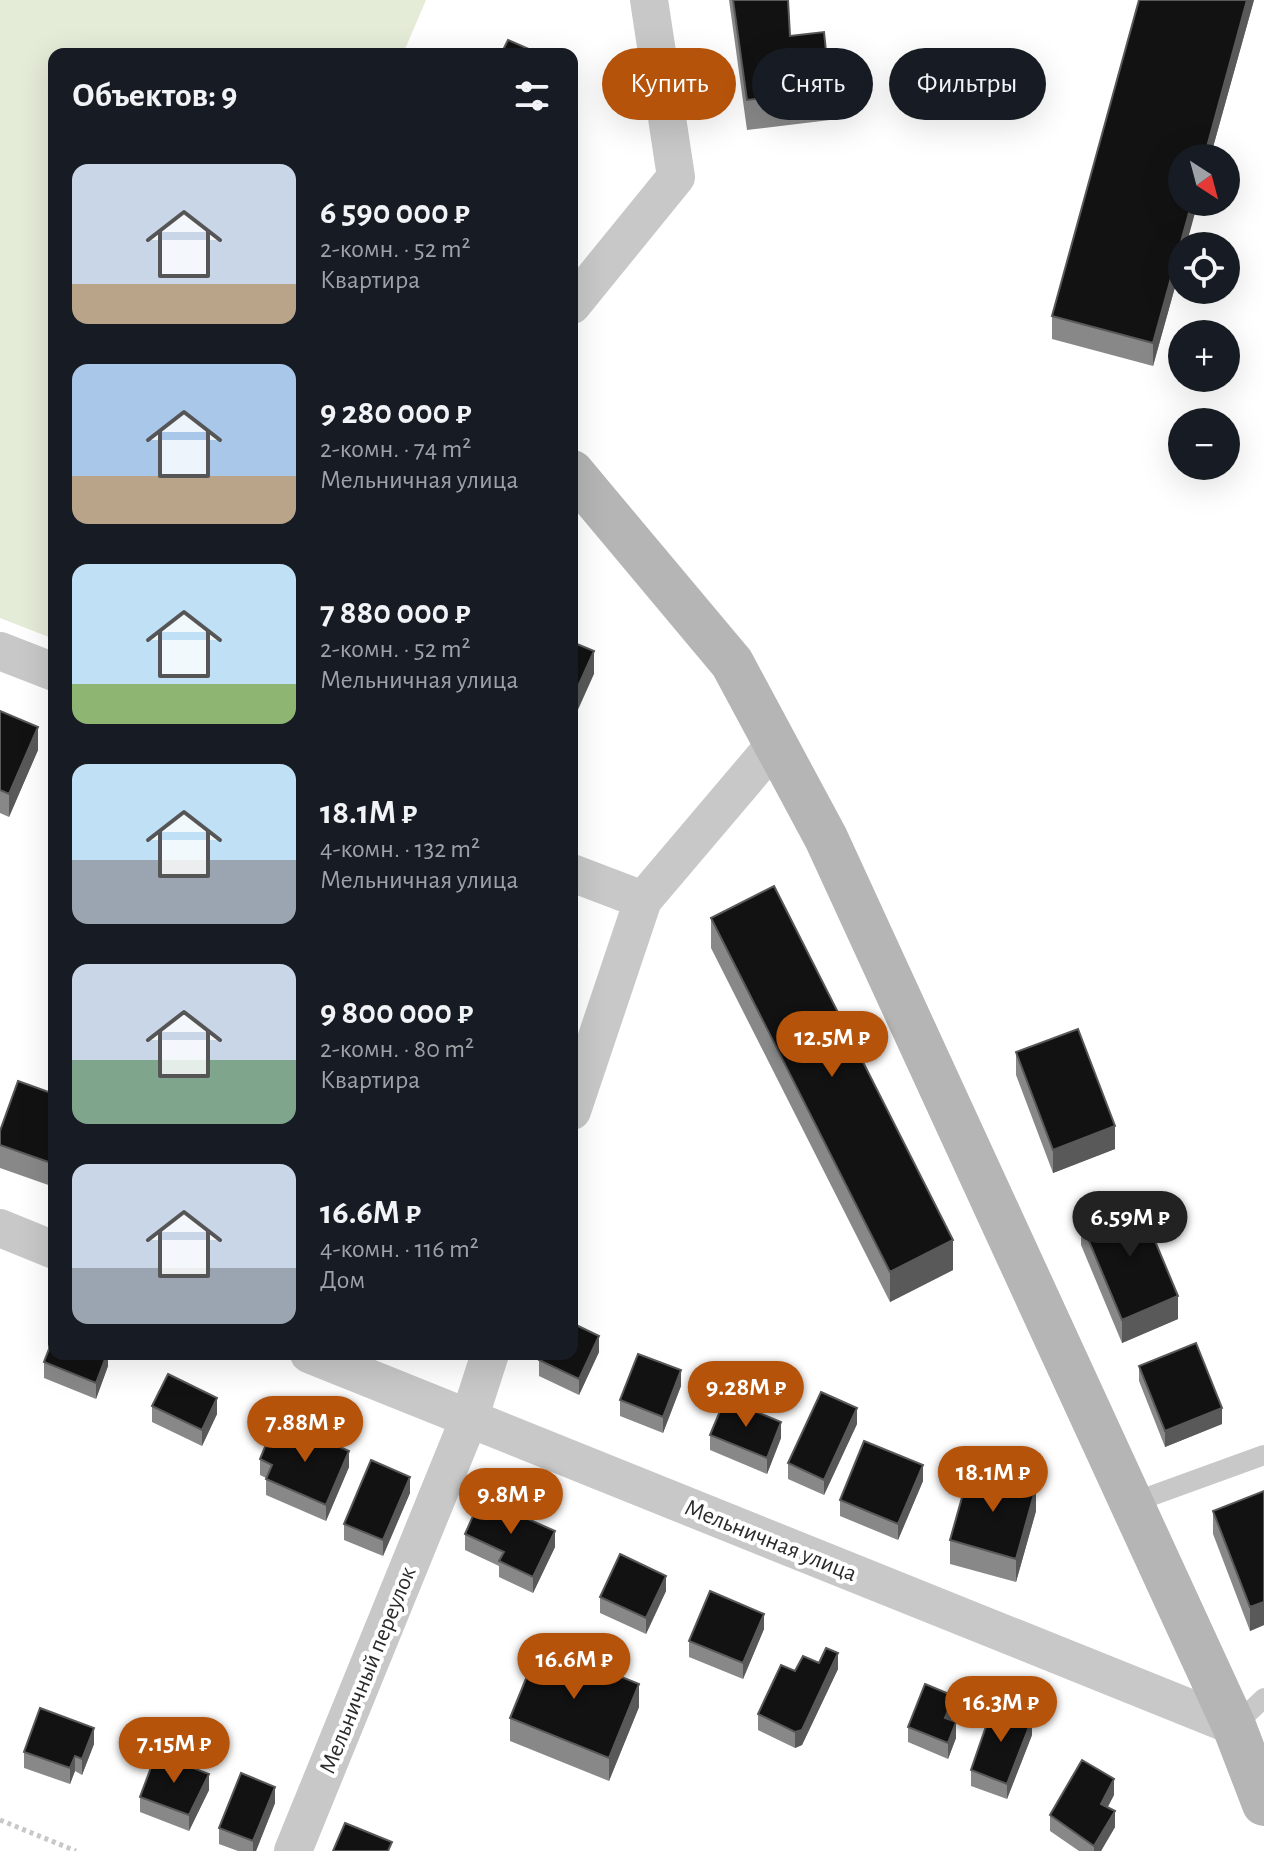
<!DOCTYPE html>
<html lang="ru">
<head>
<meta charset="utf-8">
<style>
  body { margin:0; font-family:"Alegreya Sans",sans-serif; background:#242831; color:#f1f3f6; height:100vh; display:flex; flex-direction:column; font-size:30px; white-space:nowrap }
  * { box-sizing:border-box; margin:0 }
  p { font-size:26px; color:#9ea1a6 }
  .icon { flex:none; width:44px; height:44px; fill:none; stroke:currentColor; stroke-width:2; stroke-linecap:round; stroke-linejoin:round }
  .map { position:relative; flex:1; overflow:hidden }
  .side { position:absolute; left:48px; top:48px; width:530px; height:1312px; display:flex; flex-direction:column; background:#171b24; border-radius:16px; box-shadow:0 8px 32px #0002 }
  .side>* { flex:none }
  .banner { position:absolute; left:602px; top:48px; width:542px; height:72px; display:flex; gap:16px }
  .needle { width:52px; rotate:144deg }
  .buttons { position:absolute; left:1168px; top:144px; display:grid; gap:16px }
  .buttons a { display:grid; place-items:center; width:72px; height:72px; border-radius:50%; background:#171b24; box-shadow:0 8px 32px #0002; font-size:40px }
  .price { position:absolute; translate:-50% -68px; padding:0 18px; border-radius:28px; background:#b45309; color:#fff; font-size:26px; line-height:52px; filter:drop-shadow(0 2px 4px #0008) }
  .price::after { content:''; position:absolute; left:50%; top:48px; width:24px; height:18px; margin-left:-12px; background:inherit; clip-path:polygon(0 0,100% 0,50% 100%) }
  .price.on { background:#222; color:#fff }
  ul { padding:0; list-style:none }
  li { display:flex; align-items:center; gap:24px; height:200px; padding:0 24px }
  li span { display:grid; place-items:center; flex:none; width:224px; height:160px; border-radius:16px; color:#555 }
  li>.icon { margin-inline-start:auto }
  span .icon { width:96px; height:96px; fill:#fffc; stroke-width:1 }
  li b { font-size:34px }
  h2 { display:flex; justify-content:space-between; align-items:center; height:96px; padding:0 24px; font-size:34px }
  .pill { padding:0 28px; border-radius:36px; background:#171b24; box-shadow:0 8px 32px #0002; font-size:28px; line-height:72px }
  .pill.on { background:#b45309; color:#fff }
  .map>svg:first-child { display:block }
  .green { fill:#e4ebd7 }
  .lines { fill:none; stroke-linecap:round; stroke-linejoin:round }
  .path { stroke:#c8c8c8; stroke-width:5; stroke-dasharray:4 4; stroke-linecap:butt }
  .lane { stroke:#c8c8c8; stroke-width:20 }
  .street { stroke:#c8c8c8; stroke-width:38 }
  .secondary { stroke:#b5b5b5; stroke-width:44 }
  .wall { fill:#888 }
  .shaded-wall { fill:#595959 }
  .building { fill:#121212; stroke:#595959; stroke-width:2 }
  .labels { text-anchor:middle; stroke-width:8; stroke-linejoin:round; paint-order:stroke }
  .street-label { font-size:24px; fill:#2b2b2b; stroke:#fff }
</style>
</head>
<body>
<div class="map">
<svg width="1264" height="1851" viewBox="0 0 1264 1851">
  <rect width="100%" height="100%" fill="#fff"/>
  <path class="green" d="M0,0H426L403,54H54V639L0,618Z"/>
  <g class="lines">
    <path class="path" d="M0,1820L76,1851"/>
    <path class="lane" d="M1129,1504L1264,1455
      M1234,1726L1264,1698"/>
    <path class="street" d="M572,305L676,177L649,0
      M0,651L54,672
      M572,873L643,900
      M572,1111L643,900L777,742
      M0,1228L54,1250
      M309,1354L1234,1726
      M293,1851L469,1419L490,1354"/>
    <path class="secondary" d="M572,472L732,663L826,838L1234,1726L1264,1804"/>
  </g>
  <path class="wall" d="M729,0H788L790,36L830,90V120L747,130Z
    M1254,0L1210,158H1182V262L1153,366L1052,339V316Z
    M0,711L38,750L9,817L0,813Z
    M711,918L953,1270L890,1302L711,948Z
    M1016,1052L1115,1149L1053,1173L1016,1075Z
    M54,1094V1187L0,1168V1131Z
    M1081,1222L1178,1319L1122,1343L1081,1245Z
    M599,1352L579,1395L539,1376V1360Z
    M108,1354V1366L96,1399L44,1378V1362Z
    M1139,1366L1222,1424L1165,1447L1139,1381Z
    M681,1386L663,1433L620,1416V1400Z
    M152,1406L217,1414L202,1446L152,1422Z
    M857,1424L824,1495L788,1479V1463Z
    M710,1435L781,1438L767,1474L710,1450Z
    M280,1442L349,1467L326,1521L266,1495V1478L260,1475V1459Z
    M923,1481L898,1540L840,1516V1500Z
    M1264,1491V1625L1250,1631L1213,1534V1511Z
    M410,1493L383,1556L344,1540V1524Z
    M1036,1511L1016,1582L950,1564V1540Z
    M465,1534L555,1547L533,1593L499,1577V1566L465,1550Z
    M666,1591L646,1634L600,1613V1597Z
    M764,1629L743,1679L689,1657V1641Z
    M819,1663L838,1669L802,1745L795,1748L758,1730V1714L795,1671Z
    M639,1707L609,1781L510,1741V1718Z
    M954,1712L951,1720L956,1738L948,1759L908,1742V1727Z
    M1032,1735L1007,1799L971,1786V1770Z
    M94,1744L82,1775L75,1771L70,1784L24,1768V1752Z
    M209,1790L189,1831L140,1812V1797Z
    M1114,1795L1107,1808L1115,1827L1101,1851H1079L1050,1831V1815Z
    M275,1803L256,1851H238L219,1844V1828Z"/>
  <path class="shaded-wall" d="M1247,0H1254L1210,158H1204Z
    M1192,202H1198L1186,246H1182V262L1153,366V343Z
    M594,651V674L572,723V700Z
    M38,727V750L9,817V794Z
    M577,951V974L572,987V964Z
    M1115,1126V1149L1053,1173V1150Z
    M953,1240V1270L890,1302V1272Z
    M1178,1296V1319L1122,1343V1320Z
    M599,1336V1352L579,1395V1379Z
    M107,1354H108V1366L96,1399V1383Z
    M681,1370V1386L663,1433V1417Z
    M217,1398V1414L202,1446V1430Z
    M857,1408V1424L824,1495V1480Z
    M1222,1408V1424L1165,1447V1431Z
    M781,1422V1438L767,1474V1458Z
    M349,1451V1467L326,1521V1505Z
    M923,1465V1481L898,1540V1524Z
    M410,1477V1493L383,1556V1540Z
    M1036,1487V1511L1016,1582V1559Z
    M555,1531V1547L533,1593V1577Z
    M666,1576V1591L646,1634V1618Z
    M1264,1602V1625L1250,1631V1607Z
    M764,1614V1629L743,1679V1663Z
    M838,1653V1669L802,1745L795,1748V1732Z
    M639,1684V1707L609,1781V1758Z
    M954,1696V1712L945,1734V1718Z
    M1032,1719V1735L1007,1799V1784Z
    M956,1722V1738L948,1759V1743Z
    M94,1728V1744L82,1775V1759Z
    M75,1756V1771L70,1784V1768Z
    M209,1774V1790L189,1831V1815Z
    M1114,1779V1795L1101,1820V1804Z
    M275,1787V1803L256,1851H253V1841Z
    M1115,1811V1827L1101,1851H1094V1846Z"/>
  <path class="building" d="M733,0H788L790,36L824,32L830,90L747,100Z
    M1139,0H1247L1204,158H1182V202H1192L1153,343L1052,316Z
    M508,40L540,54H501Z
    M572,642L594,651L572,700Z
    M0,711L38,727L9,794L0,790Z
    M774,886L953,1240L890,1272L711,918Z
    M572,949L577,951L572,964Z
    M1078,1029L1115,1126L1053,1150L1016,1052Z
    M18,1081L54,1094V1164L0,1145V1131Z
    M1137,1198L1178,1296L1122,1320L1081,1222Z
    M572,1323L599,1336L579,1379L539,1360L541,1354H572Z
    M54,1336V1354H107L96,1383L44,1362Z
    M1196,1343L1222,1408L1165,1431L1139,1366Z
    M638,1354L681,1370L663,1417L620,1400Z
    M168,1374L217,1398L202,1430L152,1406Z
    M821,1392L857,1408L824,1480L788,1463Z
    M725,1399L781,1422L767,1458L710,1435Z
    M288,1424L349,1451L326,1505L266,1479L272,1465L260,1459L269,1437L280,1442Z
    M864,1441L923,1465L898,1524L840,1500Z
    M371,1460L410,1477L383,1540L344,1524Z
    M970,1469L1036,1487L1016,1559L950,1540Z
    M1264,1491V1602L1250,1607L1213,1511Z
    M481,1498L555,1531L533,1577L499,1561L504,1552L465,1534Z
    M620,1554L666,1576L646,1618L600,1597Z
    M710,1591L764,1614L743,1663L689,1641Z
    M540,1644L639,1684L609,1758L510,1718Z
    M826,1648L838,1653L802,1730L795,1732L758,1714L781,1665L795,1671L803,1656L819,1663Z
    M925,1684L954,1696L945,1718L956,1722L948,1743L908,1727Z
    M993,1706L1032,1719L1007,1784L971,1770Z
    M40,1708L94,1728L82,1759L75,1756L70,1768L24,1752Z
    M156,1754L209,1774L189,1815L140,1797Z
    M1082,1760L1114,1779L1101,1804L1115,1811L1094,1846L1050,1815Z
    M241,1773L275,1787L253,1841L219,1828Z
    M345,1823L392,1842L388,1851H333Z"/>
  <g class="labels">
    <g class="street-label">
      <text transform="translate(771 1540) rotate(22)" y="8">Мельничная улица</text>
      <text transform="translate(367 1670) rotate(-68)" y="8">Мельничный переулок</text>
    </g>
  </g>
</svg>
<div class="buttons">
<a><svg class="needle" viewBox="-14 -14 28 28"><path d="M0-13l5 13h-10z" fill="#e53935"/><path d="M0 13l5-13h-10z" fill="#9ea1a6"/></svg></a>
<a><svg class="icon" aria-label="locate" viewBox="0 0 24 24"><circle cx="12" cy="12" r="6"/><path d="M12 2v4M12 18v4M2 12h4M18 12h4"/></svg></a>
<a>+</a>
<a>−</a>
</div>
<b class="price" style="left:832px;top:1079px">12.5M ₽</b>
<b class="price on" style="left:1130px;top:1259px">6.59M ₽</b>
<b class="price" style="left:746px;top:1429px">9.28M ₽</b>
<b class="price" style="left:305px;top:1464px">7.88M ₽</b>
<b class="price" style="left:993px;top:1514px">18.1M ₽</b>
<b class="price" style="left:511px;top:1536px">9.8M ₽</b>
<b class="price" style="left:574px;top:1701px">16.6M ₽</b>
<b class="price" style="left:1001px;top:1744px">16.3M ₽</b>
<b class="price" style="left:174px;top:1785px">7.15M ₽</b>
<div class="banner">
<a class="pill on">Купить</a>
<a class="pill">Снять</a>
<a class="pill">Фильтры</a>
</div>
<section class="side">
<h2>Объектов: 9<svg class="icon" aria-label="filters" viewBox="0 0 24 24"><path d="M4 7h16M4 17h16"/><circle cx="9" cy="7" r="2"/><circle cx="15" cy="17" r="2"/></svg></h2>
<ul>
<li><span style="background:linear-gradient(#c9d6e8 75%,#b9a48a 0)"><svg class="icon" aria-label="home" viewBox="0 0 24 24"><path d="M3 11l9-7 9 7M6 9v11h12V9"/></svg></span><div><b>6 590 000 ₽</b><p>2-комн. · 52 m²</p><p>Квартира</p></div></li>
<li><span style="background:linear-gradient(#a9c7e8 70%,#b9a48a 0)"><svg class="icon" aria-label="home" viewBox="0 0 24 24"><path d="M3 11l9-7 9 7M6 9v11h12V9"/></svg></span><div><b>9 280 000 ₽</b><p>2-комн. · 74 m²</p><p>Мельничная улица</p></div></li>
<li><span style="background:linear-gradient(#bfe0f5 75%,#8fb573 0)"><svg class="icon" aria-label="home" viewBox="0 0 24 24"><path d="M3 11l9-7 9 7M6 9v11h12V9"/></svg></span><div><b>7 880 000 ₽</b><p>2-комн. · 52 m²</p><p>Мельничная улица</p></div></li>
<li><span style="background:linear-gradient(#bfe0f5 60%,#9aa5b1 0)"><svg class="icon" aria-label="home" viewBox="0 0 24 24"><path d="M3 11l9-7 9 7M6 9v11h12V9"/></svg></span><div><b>18.1M ₽</b><p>4-комн. · 132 m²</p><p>Мельничная улица</p></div></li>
<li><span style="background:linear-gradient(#c9d6e8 60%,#7fa58c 0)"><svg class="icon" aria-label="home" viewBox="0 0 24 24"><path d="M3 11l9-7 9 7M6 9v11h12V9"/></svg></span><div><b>9 800 000 ₽</b><p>2-комн. · 80 m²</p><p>Квартира</p></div></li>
<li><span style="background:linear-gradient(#c9d6e8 65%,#9aa5b1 0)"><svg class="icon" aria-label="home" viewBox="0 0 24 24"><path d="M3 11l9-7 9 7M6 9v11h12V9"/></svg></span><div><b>16.6M ₽</b><p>4-комн. · 116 m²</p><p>Дом</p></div></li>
</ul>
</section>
</div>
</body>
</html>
